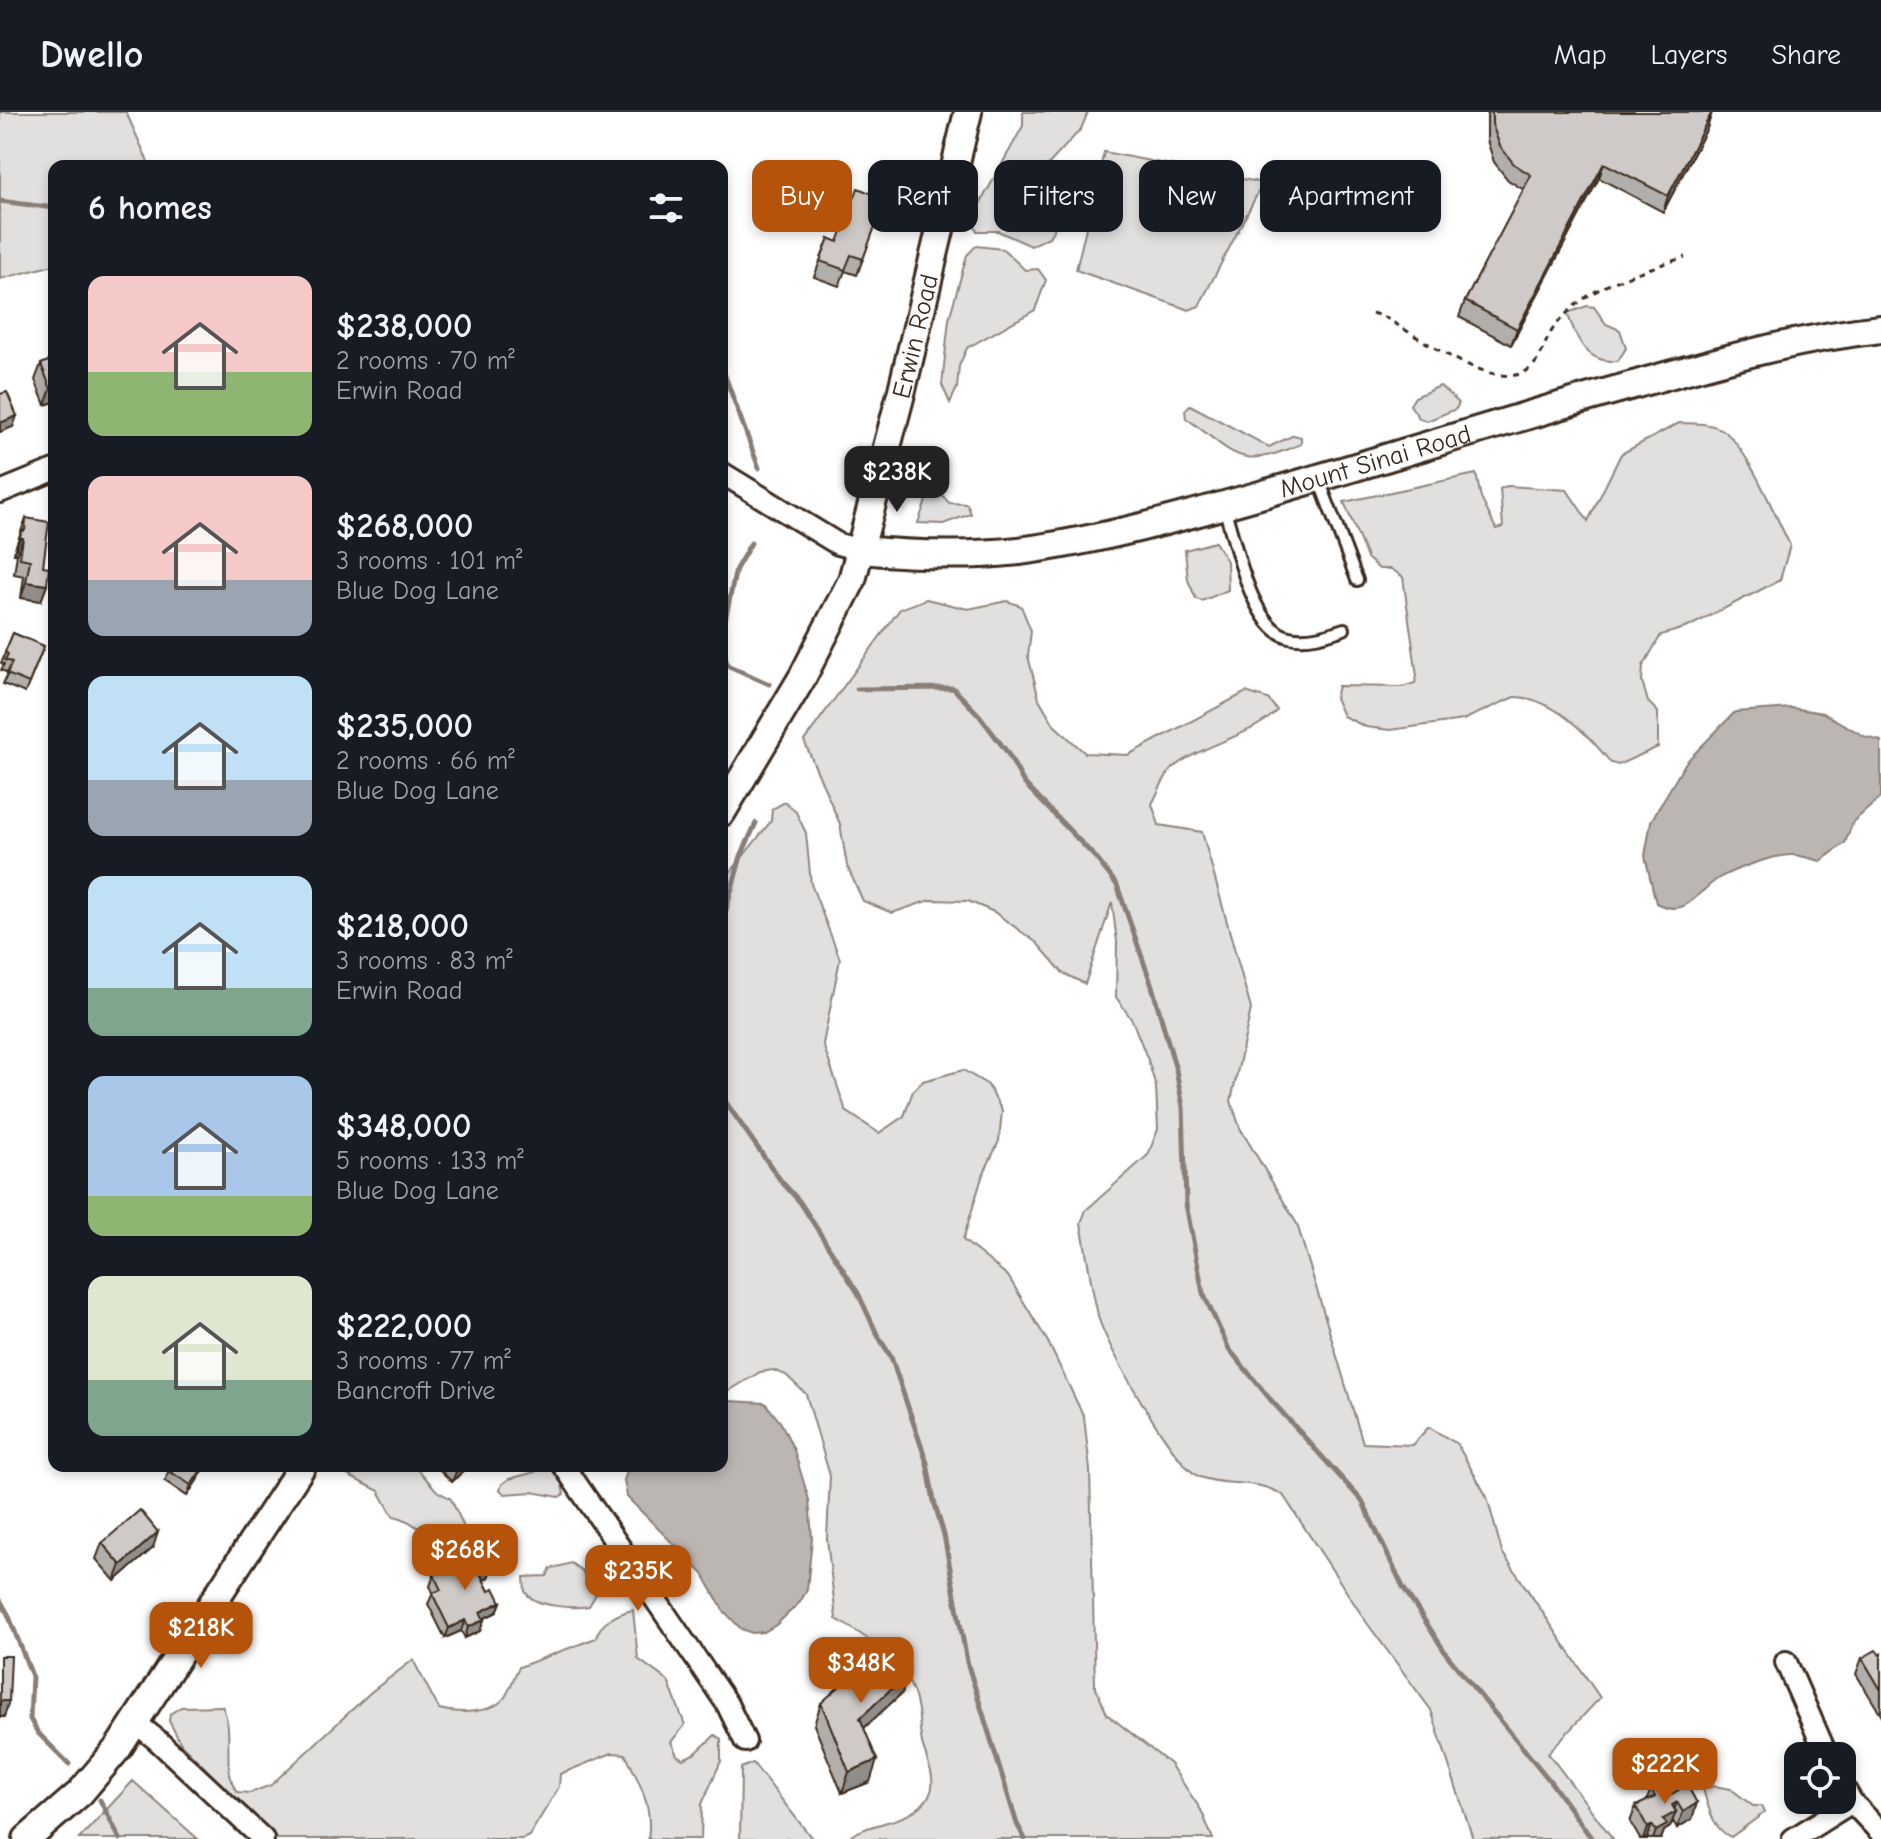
<!DOCTYPE html>
<html lang="en">
<head>
<meta charset="utf-8">
<style>
  body { margin:0; font-family:"Comic Neue",sans-serif; background:#20242c; color:#f1f3f6; height:100vh; display:flex; flex-direction:column; font-size:30px; white-space:nowrap }
  * { box-sizing:border-box; margin:0 }
  p { font-size:26px; color:#9ea1a6 }
  .icon { flex:none; width:44px; height:44px; fill:none; stroke:currentColor; stroke-width:2; stroke-linecap:round; stroke-linejoin:round }
  .map { position:relative; flex:1; overflow:hidden }
  .panel { position:absolute; left:48px; top:48px; width:680px; height:1312px; display:flex; flex-direction:column; background:#171b24; border-radius:16px; box-shadow:0 4px 12px #0003 }
  .panel>* { flex:none }
  .top-card { position:absolute; left:752px; top:48px; width:760px; height:72px; display:flex; gap:16px }
  .tools { position:absolute; left:1784px; top:1630px; display:grid; gap:16px }
  .tools a { display:grid; place-items:center; width:72px; height:72px; border-radius:16px; background:#171b24; box-shadow:0 4px 12px #0003; font-size:40px }
  .price { position:absolute; translate:-50% -68px; padding:0 18px; border-radius:16px; background:#b45309; color:#fff; font-size:26px; line-height:52px; filter:drop-shadow(0 2px 4px #0008) }
  .price::after { content:''; position:absolute; left:50%; top:48px; width:24px; height:18px; margin-left:-12px; background:inherit; clip-path:polygon(0 0,100% 0,50% 100%) }
  .price.on { background:#222; color:#fff }
  ul { padding:0; list-style:none }
  li { display:flex; align-items:center; gap:24px; height:200px; padding:0 40px }
  li span { display:grid; place-items:center; flex:none; width:224px; height:160px; border-radius:16px; color:#555 }
  li>.icon { margin-inline-start:auto }
  span .icon { width:96px; height:96px; fill:#fffc; stroke-width:1 }
  li b { font-size:34px }
  h2 { display:flex; justify-content:space-between; align-items:center; height:96px; padding:0 40px; font-size:34px }
  .chip { padding:0 28px; border-radius:16px; background:#171b24; box-shadow:0 4px 12px #0003; font-size:28px; line-height:72px }
  .chip.on { background:#b45309; color:#fff }
  header { display:flex; align-items:center; gap:48px; box-sizing:border-box; height:112px; padding:0 40px; background:#171b24; border-bottom:2px solid #363941 }
  header strong { font-size:38px }
  nav { display:flex; gap:44px; margin-inline-start:auto; font-size:28px }
  .map>svg:first-child { display:block }
  .green { fill:#e2e0de; stroke:#8e857e; stroke-width:2 }
  .water { fill:#bcb6b3; stroke:#887e77; stroke-width:2 }
  .lines { fill:none; stroke-linecap:round; stroke-linejoin:round }
  .stream { stroke:#887e77; stroke-width:5 }
  .lane-casing { stroke:#3b2a1e; stroke-width:16 }
  .street-casing { stroke:#3b2a1e; stroke-width:26 }
  .secondary-casing { stroke:#3b2a1e; stroke-width:32 }
  .path { stroke:#3b2a1e; stroke-width:3; stroke-dasharray:6 6; stroke-linecap:butt }
  .lane { stroke:#fff; stroke-width:10 }
  .street { stroke:#fff; stroke-width:20 }
  .secondary { stroke:#fff; stroke-width:26 }
  .wall { fill:#b2aeab; stroke:#3b2a1e; stroke-width:2 }
  .shaded-wall { fill:#918d8b; stroke:#3b2a1e; stroke-width:2 }
  .building { fill:#cfcac7; stroke:#3b2a1e; stroke-width:2 }
  .labels { text-anchor:middle; stroke-width:6; stroke-linejoin:round; paint-order:stroke }
  .street-label { font-size:26px; fill:#3b2a1e; stroke:#fff }
</style>
</head>
<body>
<header>
<strong>Dwello</strong>
<nav><a>Map</a><a>Layers</a><a>Share</a></nav>
</header>
<div class="map">
<svg width="1881" height="1727" viewBox="0 0 1881 1727">
  <rect width="100%" height="100%" fill="#fff"/>
  <filter id="ink" filterUnits="userSpaceOnUse"><feTurbulence type="fractalNoise" baseFrequency=".0125" numOctaves="2"/><feDisplacementMap in="SourceGraphic" scale="16" xChannelSelector="R" yChannelSelector="G"/><feConvolveMatrix kernelMatrix="1 2 1 2 8 2 1 2 1" color-interpolation-filters="sRGB"/></filter>
  <g filter="url(#ink)">
    <path class="green" d="M0,0H126L150,54H54V153L0,167Z
      M1023,0H1088L1081,17L1047,54L1062,104L1049,125L1031,134L998,119H977L972,106L1023,14Z
      M1104,40L1263,71L1199,194L1189,198L1076,158Z
      M976,134L1003,137L1025,158L1038,157L1046,168L1035,198L967,236L959,254L957,276L950,291L942,273L949,207L967,143Z
      M1587,194L1594,195L1606,212L1620,218L1626,236L1618,249C1585,252 1577,226 1567,201Z
      M1440,274L1459,291L1456,297L1427,309L1419,306L1410,293L1415,285Z
      M1190,293L1269,335L1294,323L1301,325V332C1238,359 1237,343 1186,306L1185,298Z
      M1679,311C1694,312 1709,310 1722,318C1747,333 1776,406 1790,433L1780,468L1688,515L1661,523L1643,554L1642,569L1648,590L1658,600V635L1618,653L1611,651C1588,622 1553,585 1514,585L1463,608L1390,618L1366,615L1343,604L1335,586L1338,574L1402,575L1415,571L1417,564L1403,465L1391,457H1379L1367,446L1344,390L1476,362L1481,386L1496,417L1503,415L1500,377L1507,374L1567,378L1588,409L1621,342Z
      M932,372L949,391L967,392L971,402L943,412L918,411Z
      M1215,430L1227,449L1228,478L1202,489L1196,487L1188,468L1185,438Z
      M926,487L968,497L1007,489L1021,494L1031,519L1028,544L1039,587L1055,614L1085,641L1128,643L1246,580L1268,587L1277,598C1259,621 1201,633 1174,655C1164,663 1158,681 1152,692L1159,713L1202,720L1251,897L1231,989L1240,1016L1297,1112L1363,1331L1412,1333L1429,1315L1457,1332L1487,1385L1502,1440L1600,1586L1548,1641L1613,1727H1473L1431,1598L1367,1511L1283,1383C1252,1365 1229,1376 1200,1365C1176,1357 1107,1235 1099,1207C1091,1176 1087,1142 1081,1111L1086,1098L1148,1043L1158,1017L1156,975L1148,948L1132,908L1116,885L1117,830L1112,790L1085,872L1063,861L1037,831L994,800L968,789L930,788L892,801L863,789L847,754L840,712L804,629L900,497Z
      M785,690L796,700L806,721L811,772L840,847L823,932L846,999L879,1021L904,1004L913,979L923,969L963,958L988,973L1002,999L999,1029L982,1065L963,1128L1008,1164L1048,1230L1084,1305L1090,1358L1095,1574L1107,1602L1170,1652L1201,1698L1213,1727H846C872,1707 913,1714 930,1682C937,1668 927,1649 923,1635C919,1621 920,1607 917,1593C909,1551 869,1526 836,1507L827,1427L830,1364L806,1282L786,1263L773,1258L760,1260L722,1283V771L771,709L772,697Z
      M343,1354H415L437,1379L451,1387L463,1413L464,1434L452,1440C431,1431 415,1407 393,1404L379,1379L347,1363Z
      M531,1354H555L560,1362L564,1382L559,1385L532,1380L505,1382L500,1378L502,1372L509,1367L535,1360Z
      M571,1451L582,1459L596,1482L589,1494C574,1497 532,1495 525,1479C525,1478 524,1466 524,1465L547,1464L550,1457Z
      M633,1498L638,1547L668,1569L685,1613L671,1630L677,1643L683,1647L696,1641L715,1623L721,1627V1649L702,1692L701,1727H648C653,1694 640,1671 625,1642L612,1641L560,1662L559,1675L529,1724L523,1727H277L181,1632L169,1609L170,1602L181,1595L222,1594C236,1621 220,1654 237,1680L250,1681L271,1673L371,1580L413,1548L439,1597C457,1602 493,1602 505,1585C511,1576 514,1564 519,1555L596,1526C599,1511 618,1501 633,1498Z
      M753,1651L811,1725L813,1727H740L741,1656Z
      M133,1669L198,1727H79Z
      M1714,1674L1731,1677L1753,1694H1761L1764,1701L1731,1725C1713,1718 1708,1694 1703,1677Z"/>
    <path class="water" d="M1792,596L1823,601L1866,625L1881,629V685L1853,710L1845,731L1821,749C1811,747 1799,742 1790,743C1771,744 1735,757 1719,766C1695,781 1687,807 1656,791L1645,744L1651,709L1686,650L1735,600Z
      M730,1289L765,1291L781,1311L794,1338L809,1388L812,1426L807,1478L800,1490L776,1513L764,1520L752,1521L741,1517L723,1498L703,1462L627,1385L624,1368L629,1354H722V1291Z"/>
    <g class="lines">
      <path class="stream" d="M0,89L54,96
        M722,256L759,356
        M722,522L736,457L751,431
        M722,528L727,553L769,572
        M857,577L953,576L979,603L1007,640L1024,671L1096,746L1117,773L1152,874L1176,958L1183,995L1186,1092L1203,1181L1229,1237L1270,1287L1362,1389L1403,1475L1447,1543L1550,1669L1592,1727
        M722,812L741,744L756,711
        M722,985L781,1069L800,1090L858,1181L877,1222L891,1245L927,1351L934,1389L944,1423L967,1550L1017,1712L1025,1727
        M0,1488L8,1502L32,1564L30,1607L38,1621L69,1652
        M100,1688L120,1727"/>
      <defs>
        <path id="lane" d="M1319,368L1357,468
          M1224,395C1235,428 1251,517 1289,525C1308,529 1326,523 1344,517"/>
        <path id="street" d="M722,361L838,432L861,438
          M0,380L54,358
          M564,1354L727,1592L745,1629
          M1786,1550L1827,1644
          M136,1611L157,1628L263,1727
          M1842,1673L1852,1690L1881,1721
          M1793,1727L1852,1690"/>
        <g id="secondary">
          <path id="s1" d="M861,438C914,443 966,445 1019,439C1102,428 1186,404 1267,381C1389,346 1510,307 1633,273C1715,250 1796,226 1881,217"/>
          <path id="s2" d="M722,700L802,566L852,468L902,278L968,0"/>
          <path d="M27,1727L80,1681L118,1636L302,1354"/>
        </g>
      </defs>
      <use href="#lane" class="lane-casing"/>
      <use href="#street" class="street-casing"/>
      <use href="#secondary" class="secondary-casing"/>
      <path class="path" d="M1372,201L1384,205C1415,222 1495,282 1528,258C1543,247 1543,231 1553,217C1557,211 1564,204 1569,199C1599,170 1646,158 1685,145"/>
      <use href="#lane" class="lane"/>
      <use href="#street" class="street"/>
      <use href="#secondary" class="secondary"/>
    </g>
    <path class="wall" d="M1488,0H1712L1707,16L1663,100L1599,66L1511,233L1459,205L1465,189L1524,78L1508,68L1494,50L1487,28V5Z
      M885,87L857,163L845,159L839,174L814,165L829,126L838,130Z
      M54,247V290L45,293L35,268L41,252Z
      M26,406L43,454L47,473L41,489L21,486L24,464L14,462L17,442H14L15,436Z
      M13,521L44,534L25,581L3,572L8,561L1,558L4,552L1,551Z
      M162,1354H206L187,1384L165,1369L169,1358Z
      M439,1354H468L452,1370L438,1356Z
      M102,1431L153,1436L115,1469L96,1447Z
      M434,1463L488,1466L483,1468L489,1479L501,1490L497,1500L483,1507L480,1519L465,1526L461,1519L445,1526L428,1492L433,1481L430,1474Z
      M1881,1542V1603L1856,1562L1862,1546Z
      M909,1560L902,1581L864,1616L870,1670L842,1681L814,1613L821,1591Z
      M1687,1673L1692,1707L1677,1716L1673,1709L1670,1715L1664,1719L1661,1727H1640L1630,1710L1636,1694L1646,1690L1651,1677L1668,1684Z"/>
    <path class="shaded-wall" d="M1712,0L1707,16L1663,100L1668,84Z
      M1604,51L1599,66L1511,233L1517,217Z
      M54,276V290L45,293L51,277Z
      M17,304L13,315L0,320V311Z
      M20,426H23L17,442H14Z
      M26,470L47,473L41,489L21,486Z
      M204,1354H206L205,1356L187,1384L191,1373Z
      M462,1354H468L452,1370L456,1360Z
      M158,1420L153,1436L115,1469L121,1453Z
      M492,1455L488,1466L476,1471L480,1461Z
      M501,1490L497,1500L476,1510L480,1500Z
      M465,1508L461,1519L445,1526L449,1516Z
      M484,1508L480,1519L465,1526L468,1515Z
      M909,1560L902,1581L852,1627L860,1606Z
      M0,1589H9L4,1605H0Z
      M877,1648L870,1670L842,1681L849,1660Z
      M1677,1690L1673,1702L1676,1700L1670,1715L1664,1719L1661,1727H1653L1656,1719L1672,1693Z
      M1697,1691L1692,1707L1677,1716L1683,1700Z
      M1652,1713L1647,1727H1644L1648,1716Z"/>
    <path class="building" d="M1492,0H1712L1668,84L1604,51L1517,217L1465,189L1531,63L1514,52L1500,34L1492,12Z
      M858,76L885,87L863,147L851,143L845,158L820,149L829,126L838,130Z
      M54,247V276L51,277L41,252Z
      M7,280L17,304L0,311V282Z
      M26,406L49,410L43,454L49,455L47,473L26,470L30,448L20,446L23,426H20L21,420L25,418Z
      M13,521L44,534L29,571L7,562L12,550L5,548L8,542L5,540Z
      M172,1354H204L191,1373L169,1359Z
      M451,1354H462L456,1360Z
      M140,1398L158,1420L121,1453L102,1431Z
      M485,1439L492,1455L480,1461L489,1479L494,1476L501,1490L480,1500L484,1508L468,1515L465,1508L449,1516L432,1481L441,1478L434,1463Z
      M885,1533L909,1560L860,1606L877,1648L849,1660L821,1591Z
      M1876,1538L1880,1543L1881,1542V1578L1862,1546Z
      M0,1544H11L9,1589H0Z
      M1660,1671L1668,1684L1687,1673L1697,1691L1683,1700L1677,1690L1672,1693L1676,1700L1663,1707L1667,1713L1656,1719L1652,1713L1648,1716L1636,1694L1655,1685L1651,1677Z"/>
  </g>
  <g class="labels">
    <g class="street-label">
      <text dy="9" stroke="none"><textPath href="#s2" startOffset="518">Erwin Road</textPath></text>
      <text dy="9" stroke="none"><textPath href="#s1" startOffset="526">Mount Sinai Road</textPath></text>
    </g>
  </g>
</svg>
<div class="tools">
<a><svg class="icon" aria-label="locate" viewBox="0 0 24 24"><circle cx="12" cy="12" r="6"/><path d="M12 2v4M12 18v4M2 12h4M18 12h4"/></svg></a>
</div>
<b class="price on" style="left:897px;top:402px">$238K</b>
<b class="price" style="left:465px;top:1480px">$268K</b>
<b class="price" style="left:638px;top:1501px">$235K</b>
<b class="price" style="left:201px;top:1558px">$218K</b>
<b class="price" style="left:861px;top:1593px">$348K</b>
<b class="price" style="left:1665px;top:1694px">$222K</b>
<div class="top-card">
<a class="chip on">Buy</a>
<a class="chip">Rent</a>
<a class="chip">Filters</a>
<a class="chip">New</a>
<a class="chip">Apartment</a>
</div>
<section class="panel">
<h2>6 homes<svg class="icon" aria-label="filters" viewBox="0 0 24 24"><path d="M4 7h16M4 17h16"/><circle cx="9" cy="7" r="2"/><circle cx="15" cy="17" r="2"/></svg></h2>
<ul>
<li><span style="background:linear-gradient(#f6c9c9 60%,#8fb573 0)"><svg class="icon" aria-label="home" viewBox="0 0 24 24"><path d="M3 11l9-7 9 7M6 9v11h12V9"/></svg></span><div><b>$238,000</b><p>2 rooms · 70 m²</p><p>Erwin Road</p></div></li>
<li><span style="background:linear-gradient(#f6c9c9 65%,#9aa5b1 0)"><svg class="icon" aria-label="home" viewBox="0 0 24 24"><path d="M3 11l9-7 9 7M6 9v11h12V9"/></svg></span><div><b>$268,000</b><p>3 rooms · 101 m²</p><p>Blue Dog Lane</p></div></li>
<li><span style="background:linear-gradient(#bfe0f5 65%,#9aa5b1 0)"><svg class="icon" aria-label="home" viewBox="0 0 24 24"><path d="M3 11l9-7 9 7M6 9v11h12V9"/></svg></span><div><b>$235,000</b><p>2 rooms · 66 m²</p><p>Blue Dog Lane</p></div></li>
<li><span style="background:linear-gradient(#bfe0f5 70%,#7fa58c 0)"><svg class="icon" aria-label="home" viewBox="0 0 24 24"><path d="M3 11l9-7 9 7M6 9v11h12V9"/></svg></span><div><b>$218,000</b><p>3 rooms · 83 m²</p><p>Erwin Road</p></div></li>
<li><span style="background:linear-gradient(#a9c7e8 75%,#8fb573 0)"><svg class="icon" aria-label="home" viewBox="0 0 24 24"><path d="M3 11l9-7 9 7M6 9v11h12V9"/></svg></span><div><b>$348,000</b><p>5 rooms · 133 m²</p><p>Blue Dog Lane</p></div></li>
<li><span style="background:linear-gradient(#dfe7d0 65%,#7fa58c 0)"><svg class="icon" aria-label="home" viewBox="0 0 24 24"><path d="M3 11l9-7 9 7M6 9v11h12V9"/></svg></span><div><b>$222,000</b><p>3 rooms · 77 m²</p><p>Bancroft Drive</p></div></li>
</ul>
</section>
</div>
</body>
</html>
